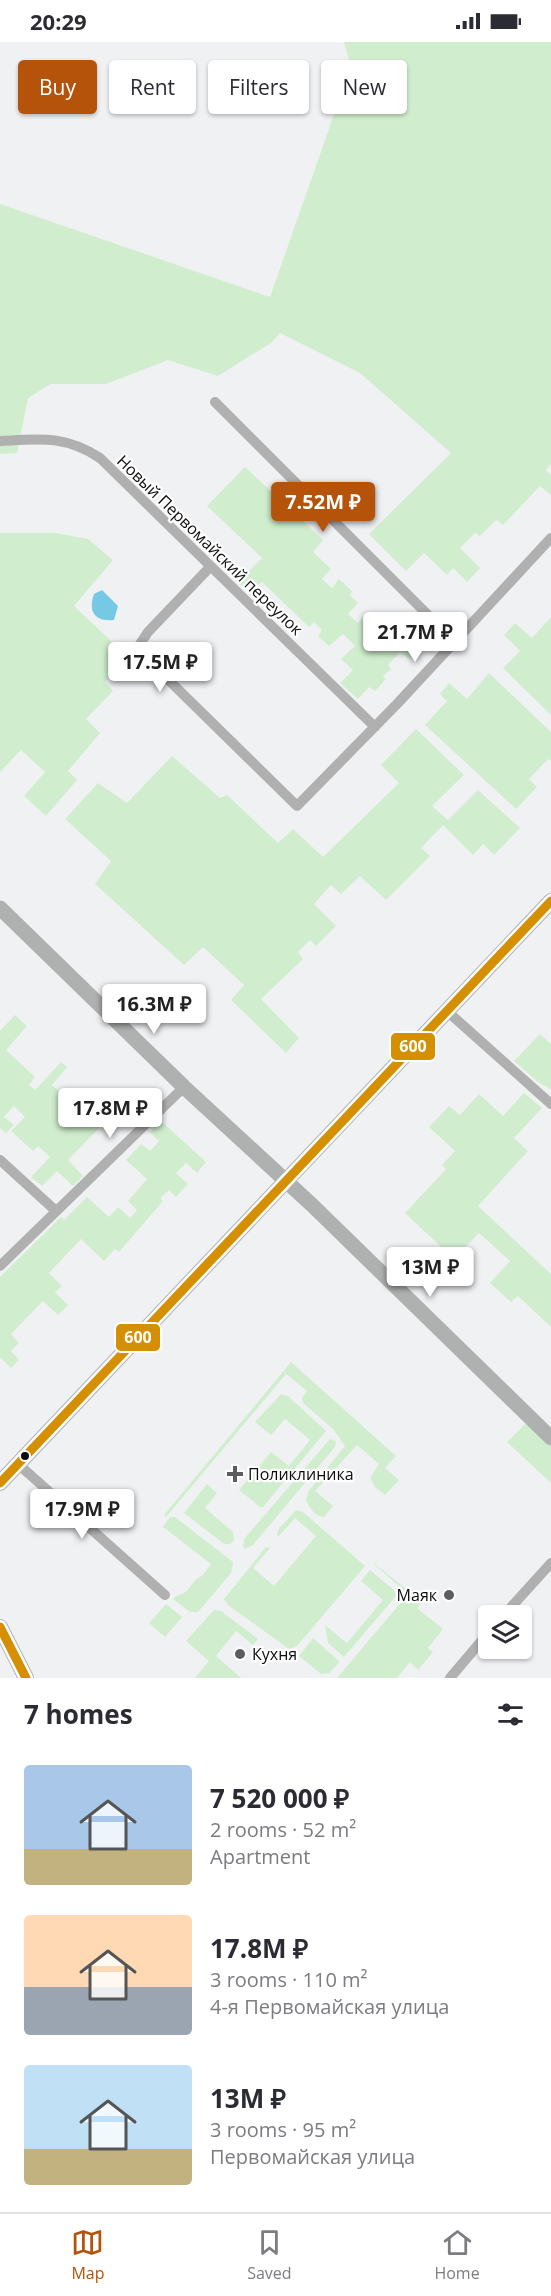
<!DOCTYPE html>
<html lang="en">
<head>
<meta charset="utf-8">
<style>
  body { margin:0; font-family:"Open Sans",sans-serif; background:#f2f2f3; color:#2b2b33; height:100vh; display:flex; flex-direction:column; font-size:22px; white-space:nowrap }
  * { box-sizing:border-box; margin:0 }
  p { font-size:20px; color:#7c7c81 }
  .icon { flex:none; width:33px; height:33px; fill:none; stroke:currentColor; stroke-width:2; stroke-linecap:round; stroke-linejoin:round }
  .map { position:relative; height:1636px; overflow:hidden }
  .sheet { display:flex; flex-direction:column; background:#fff; flex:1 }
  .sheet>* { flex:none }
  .banner { position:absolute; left:18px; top:18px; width:516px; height:54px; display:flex; gap:12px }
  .controls { position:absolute; left:478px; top:1563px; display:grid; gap:12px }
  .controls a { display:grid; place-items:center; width:54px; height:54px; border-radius:6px; background:#fff; box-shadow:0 2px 4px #0004; font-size:30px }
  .price { position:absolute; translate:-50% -51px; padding:0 14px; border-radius:6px; background:#fff; color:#222; font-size:20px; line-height:39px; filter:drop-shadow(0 2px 3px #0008) }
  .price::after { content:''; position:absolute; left:50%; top:36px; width:18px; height:14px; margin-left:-9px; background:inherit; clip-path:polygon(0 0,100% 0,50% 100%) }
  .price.active { background:#b45309; color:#fff }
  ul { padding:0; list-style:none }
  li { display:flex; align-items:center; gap:18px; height:150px; padding:0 24px }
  li span { display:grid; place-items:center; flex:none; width:168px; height:120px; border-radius:6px; color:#555 }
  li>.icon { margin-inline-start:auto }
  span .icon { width:72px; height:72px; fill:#fffc; stroke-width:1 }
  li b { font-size:26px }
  h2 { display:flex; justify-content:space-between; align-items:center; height:72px; padding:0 24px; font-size:26px }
  .tag { padding:0 21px; border-radius:6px; background:#fff; box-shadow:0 2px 4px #0004; font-size:21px; line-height:54px }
  .tag.active { background:#b45309; color:#fff }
  .status { display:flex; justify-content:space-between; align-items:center; height:42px; padding:0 30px; background:#fff; direction:ltr }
  .status svg { height:16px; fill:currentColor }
  .menu { display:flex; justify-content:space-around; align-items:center; height:84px; border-top:2px solid #e1e1e2; background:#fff; font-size:16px; color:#7c7c81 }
  .menu a { display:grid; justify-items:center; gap:3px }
  .menu .active { color:#b45309 }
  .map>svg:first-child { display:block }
  .green { fill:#d0eece }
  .water { fill:#76c9e5 }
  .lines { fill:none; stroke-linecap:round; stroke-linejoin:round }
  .street { stroke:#b0b0b0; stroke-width:10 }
  .secondary { stroke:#afb0b0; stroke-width:15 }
  .primary { stroke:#b2b2b3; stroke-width:16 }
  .bus-1-casing { stroke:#fefeff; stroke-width:14 }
  .bus-1 { stroke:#d48f02; stroke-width:9 }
  .bus-dot { fill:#0d0d0e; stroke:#fefeff; stroke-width:2 }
  .poi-dot { fill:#5c5d5e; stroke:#fefeff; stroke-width:2 }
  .labels { text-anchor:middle; stroke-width:4.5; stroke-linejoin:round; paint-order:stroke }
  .street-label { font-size:16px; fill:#0d0d0e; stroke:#fefeff }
  .poi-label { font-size:16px; fill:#0d0d0e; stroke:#fefeff; text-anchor:start }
  .line-badge { stroke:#fefeff; stroke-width:2 }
  .badge-label { font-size:16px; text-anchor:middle; font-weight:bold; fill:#fff }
</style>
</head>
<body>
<div class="status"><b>20:29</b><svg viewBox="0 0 49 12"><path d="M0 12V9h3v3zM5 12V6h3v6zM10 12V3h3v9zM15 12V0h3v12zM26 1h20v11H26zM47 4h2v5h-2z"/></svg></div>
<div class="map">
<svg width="551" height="1636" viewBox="0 0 551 1636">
  <rect width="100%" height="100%" fill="#f0f1f3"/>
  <path class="green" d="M344,0H551V422L546,428L551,433V453L540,444L503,483L496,478L480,494L475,491L460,506L480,526L467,540L453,526L447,533L424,511L406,529L369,492L451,411L360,331L280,291L271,301L218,334L168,318L106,342H51L28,356L17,411L0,412V162L270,255L351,24Z
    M245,425L323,498L313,510L331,527L322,537L332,546L339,537L352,549L350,553L358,561L348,572L358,581L364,574L372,582L376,578L389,591L405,575L426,593L415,607L417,610L409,617L400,610L388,623L391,627L383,634L386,637L375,649L369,645L358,657L340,641L353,628L341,617L355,604L343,592L329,604L318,594L322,588L314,580L309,585L262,540L249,551L238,540L262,516L207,464Z
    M0,491H56L88,497L113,518L74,564L129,616L105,640L113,649L86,677L100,691L68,729L77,738L46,774L24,754L45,730L21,708L0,730Z
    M551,575V673L503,626L520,609L504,593L515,581L532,596Z
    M489,631L551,690V719L548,717L529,737L537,745L516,767L425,683L447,659L440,652L449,641L467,657Z
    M416,687L464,733L432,764L448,778L478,748L520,786L494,813L483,802L473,813L443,783L421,806L430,814L386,858L360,834L341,852L331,843L314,862L336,884L316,904L310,898L298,910L303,917L261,957L299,996L286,1011L231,958L244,943L203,905L184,923L95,842L111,819L65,777L98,741L127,761L172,714L220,756L227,753L278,801L293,787L323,815L399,741L381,723Z
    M15,973L27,984L6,1008L35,1035L29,1043L35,1048L61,1020L67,1025L52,1043L61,1051L63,1049L85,1070L88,1067L104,1081L68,1118L83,1134L73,1144L57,1129L42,1144L31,1135L50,1115L38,1104L33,1109L11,1089L25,1075L14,1064L4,1075L14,1083L6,1091L0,1086V989Z
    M540,992L551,1002V1047L538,1040L514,1019Z
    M524,1051L542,1066L514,1096L528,1109L478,1164L551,1232V1285L518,1254L511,1260L490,1241L510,1219L479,1191L454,1217L405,1171L446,1127L442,1123L455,1109L429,1085L449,1064L460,1073L479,1052L503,1074Z
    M160,1078L206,1120L197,1131L186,1121L176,1131L188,1142L176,1155L169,1148L160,1156L163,1159L119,1210L115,1207L104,1219L81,1197L49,1231L62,1244L55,1250L68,1263L58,1273L43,1259L11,1292L19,1301L11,1309L19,1318L11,1326L0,1315V1235L61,1175L64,1178L87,1155L109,1175L118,1165L130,1176L137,1168L128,1159L147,1137L126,1118L141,1102L150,1109L159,1099L150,1090Z
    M291,1320L396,1414L385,1426L399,1438L385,1453L375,1445L370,1436L379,1422L357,1403L315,1449L333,1464L324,1475C315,1475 309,1465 306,1458L308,1450L345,1404L333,1387L303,1361L302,1356L307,1349L286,1332L166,1475L164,1473Z
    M281,1352L288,1354L326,1389L263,1465H260L239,1448L271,1410L289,1424L310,1398L285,1377L271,1393L255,1380Z
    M525,1382L529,1383L551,1404V1441L507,1400Z
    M330,1397L336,1399L335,1405L253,1503L245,1507L243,1504L244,1497Z
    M207,1442L217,1451L205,1466L233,1490L234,1498L230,1502H224L184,1471Z
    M296,1468L303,1470L365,1524L297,1604L289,1607L228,1563L224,1557L266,1505L270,1506L253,1526L274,1544L316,1494L295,1476L279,1494L277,1493L278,1488Z
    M170,1475H175L233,1520L231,1531L198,1570H190L173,1557C175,1554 179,1553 182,1552C191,1548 192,1537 202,1534L211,1522L163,1485Z
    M379,1517L375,1522L422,1560L417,1566L443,1587L428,1606L433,1610L418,1628L410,1620L397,1636H337L408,1552L374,1522Z
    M370,1528L394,1548L396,1554L344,1615L328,1601L325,1583L347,1601L383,1558L361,1539Z
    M166,1562L182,1575L165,1595L149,1581Z
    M214,1568L221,1569L258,1597L253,1603L236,1589L216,1614L241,1636H195L209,1619L186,1599Z
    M313,1596L340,1620L329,1631L321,1632L299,1614Z"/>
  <path class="water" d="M102,548L118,564L114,578C94,580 88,569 94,552Z"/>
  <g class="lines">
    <path class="street" d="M215,360L454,599
      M0,399C40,397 65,393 100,416L375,685
      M210,525L148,590L140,602L142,612L297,764L397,662L551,496
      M448,970L551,1062
      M0,1118L56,1169
      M0,1224L184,1045
      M18,1422L165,1553
      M503,1574L551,1521
      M450,1636L489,1590"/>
    <path class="secondary" d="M0,866L184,1045L312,1163L551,1396"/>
    <path class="primary" d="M0,1441L551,859
      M0,1585L26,1636"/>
    <defs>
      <path id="bus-1" d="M0,1441L551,859
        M0,1585L26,1636"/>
    </defs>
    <use href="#bus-1" class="bus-1-casing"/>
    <use href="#bus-1" class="bus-1"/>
  </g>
  <circle class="bus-dot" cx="25" cy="1414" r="5"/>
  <g class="poi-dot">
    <path d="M232 1423h6v6h6v6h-6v6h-6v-6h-6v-6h6z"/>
    <circle cx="449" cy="1553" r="6"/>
    <circle cx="240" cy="1612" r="6"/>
  </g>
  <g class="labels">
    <g class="street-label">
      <text transform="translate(210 503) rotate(44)" y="6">Новый Первомайский переулок</text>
    </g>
    <g class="poi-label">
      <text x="248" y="1438">Поликлиника</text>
      <text x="437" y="1559" text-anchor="end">Маяк</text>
      <text x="252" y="1618">Кухня</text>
    </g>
  </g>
  <g class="line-badge">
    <rect x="390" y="990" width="46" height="29" rx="6" fill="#d48f02"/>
    <rect x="115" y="1281" width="46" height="29" rx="6" fill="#d48f02"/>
  </g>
  <g class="badge-label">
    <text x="413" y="1010">600</text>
    <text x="138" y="1301">600</text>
  </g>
</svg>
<div class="controls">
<a><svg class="icon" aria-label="layers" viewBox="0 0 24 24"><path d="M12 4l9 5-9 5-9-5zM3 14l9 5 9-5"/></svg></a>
</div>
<b class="price active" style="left:323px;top:491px">7.52M ₽</b>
<b class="price" style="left:415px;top:621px">21.7M ₽</b>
<b class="price" style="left:160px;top:651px">17.5M ₽</b>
<b class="price" style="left:154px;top:993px">16.3M ₽</b>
<b class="price" style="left:110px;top:1097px">17.8M ₽</b>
<b class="price" style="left:430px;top:1256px">13M ₽</b>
<b class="price" style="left:82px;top:1498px">17.9M ₽</b>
<div class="banner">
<a class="tag active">Buy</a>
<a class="tag">Rent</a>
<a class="tag">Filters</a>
<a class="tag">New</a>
</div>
</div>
<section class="sheet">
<h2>7 homes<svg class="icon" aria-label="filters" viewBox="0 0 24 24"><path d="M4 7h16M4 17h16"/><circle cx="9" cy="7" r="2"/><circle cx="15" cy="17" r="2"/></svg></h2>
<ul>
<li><span style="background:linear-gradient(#a9c7e8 70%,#c2b280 0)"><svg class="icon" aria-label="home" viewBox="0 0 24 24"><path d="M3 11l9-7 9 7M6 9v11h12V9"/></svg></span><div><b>7 520 000 ₽</b><p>2 rooms · 52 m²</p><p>Apartment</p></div></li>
<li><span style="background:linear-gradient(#ffd9b3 60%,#9aa5b1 0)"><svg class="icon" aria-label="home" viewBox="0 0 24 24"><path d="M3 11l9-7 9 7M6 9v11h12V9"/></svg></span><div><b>17.8M ₽</b><p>3 rooms · 110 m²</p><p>4-я Первомайская улица</p></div></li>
<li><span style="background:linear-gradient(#bfe0f5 70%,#c2b280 0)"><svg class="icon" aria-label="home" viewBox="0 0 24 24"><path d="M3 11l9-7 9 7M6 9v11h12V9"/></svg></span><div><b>13M ₽</b><p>3 rooms · 95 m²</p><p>Первомайская улица</p></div></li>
</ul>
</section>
<nav class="menu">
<a class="active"><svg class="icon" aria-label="map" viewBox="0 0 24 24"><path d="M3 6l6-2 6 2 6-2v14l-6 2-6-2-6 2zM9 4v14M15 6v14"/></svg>Map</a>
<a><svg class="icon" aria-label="saved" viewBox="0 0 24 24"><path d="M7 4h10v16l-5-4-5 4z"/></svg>Saved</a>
<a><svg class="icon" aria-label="home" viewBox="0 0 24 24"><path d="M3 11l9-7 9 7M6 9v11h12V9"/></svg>Home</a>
</nav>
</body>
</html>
